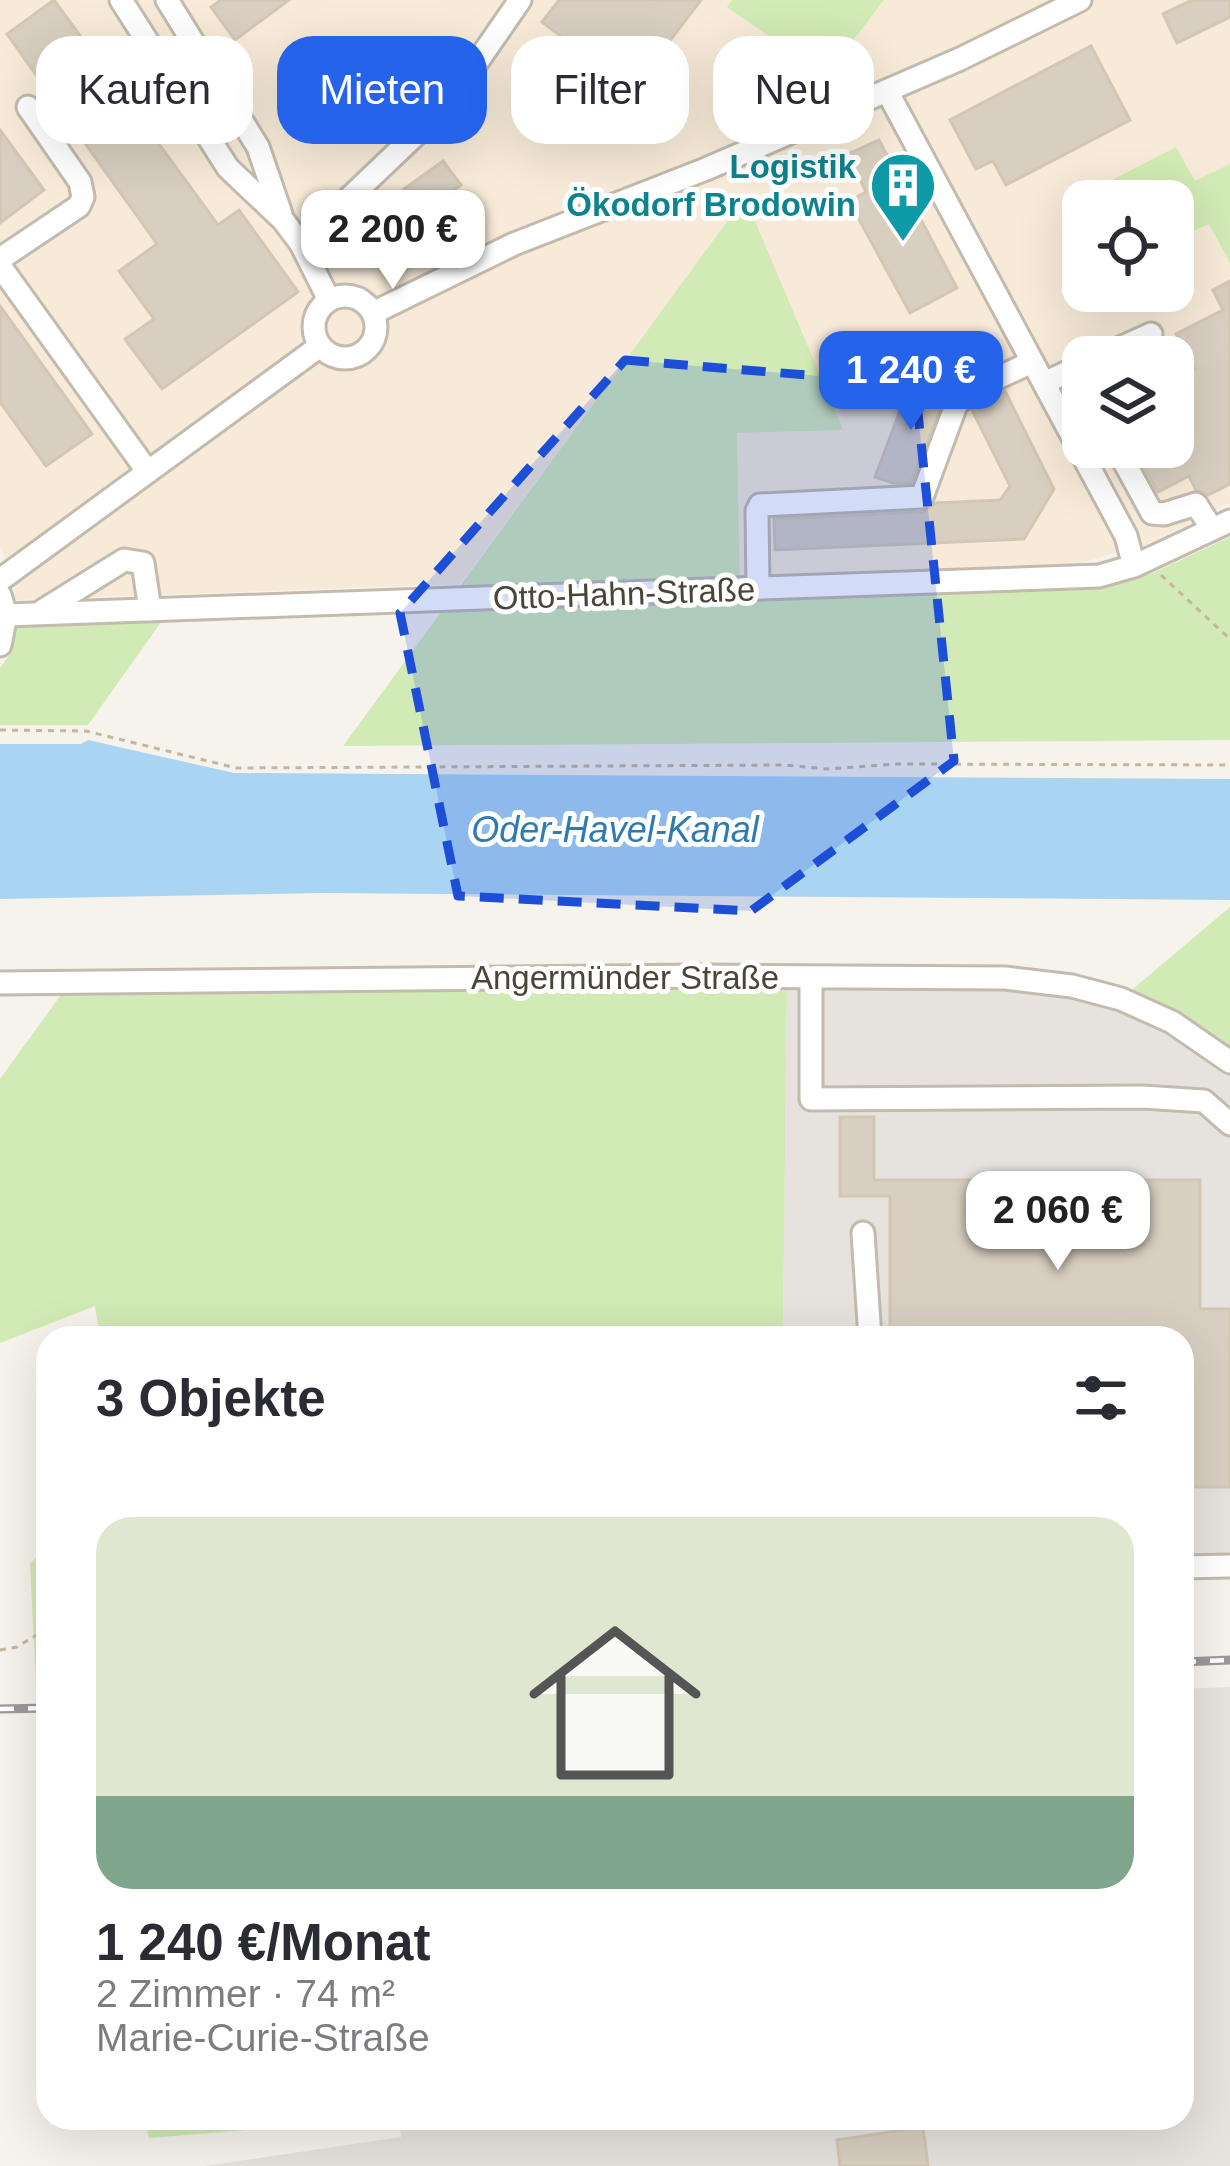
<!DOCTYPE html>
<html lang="de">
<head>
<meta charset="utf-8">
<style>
  body { margin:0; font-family:Arial,sans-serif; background:#f7f7f7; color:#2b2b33; height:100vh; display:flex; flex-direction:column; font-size:45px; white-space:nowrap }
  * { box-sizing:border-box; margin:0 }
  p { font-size:39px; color:#7c7c81 }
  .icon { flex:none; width:66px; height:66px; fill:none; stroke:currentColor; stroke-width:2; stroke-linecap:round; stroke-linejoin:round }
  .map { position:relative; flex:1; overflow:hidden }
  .sheet { position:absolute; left:36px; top:1326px; width:1158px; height:804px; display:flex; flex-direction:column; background:#fff; border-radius:36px; box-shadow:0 12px 48px #0002 }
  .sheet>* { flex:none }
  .banner { position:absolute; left:36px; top:36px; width:1158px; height:108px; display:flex; gap:24px }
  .controls { position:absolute; left:1062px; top:180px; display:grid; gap:24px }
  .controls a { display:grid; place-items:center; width:132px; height:132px; border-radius:24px; background:#fff; box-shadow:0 12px 48px #0002; font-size:60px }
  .price { position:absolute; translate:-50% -102px; padding:0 27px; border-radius:24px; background:#fff; color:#222; font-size:39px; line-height:78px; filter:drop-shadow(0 3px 6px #0008) }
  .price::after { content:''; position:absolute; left:50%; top:72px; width:36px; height:27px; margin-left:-18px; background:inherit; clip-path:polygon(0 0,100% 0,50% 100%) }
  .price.on { background:#2563eb; color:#fff }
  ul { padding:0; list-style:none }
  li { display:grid; align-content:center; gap:24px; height:636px; padding:0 60px }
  li span { display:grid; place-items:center; height:372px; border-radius:36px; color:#555 }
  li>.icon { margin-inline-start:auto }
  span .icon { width:216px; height:216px; fill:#fffc; stroke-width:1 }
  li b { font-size:51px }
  h2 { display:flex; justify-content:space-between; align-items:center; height:144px; padding:0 60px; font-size:51px }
  .tag { padding:0 42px; border-radius:36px; background:#fff; box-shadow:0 12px 48px #0002; font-size:42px; line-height:108px }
  .tag.on { background:#2563eb; color:#fff }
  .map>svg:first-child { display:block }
  .commercial { fill:#f7ead8; fill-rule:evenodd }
  .industrial { fill:#e6e2dd }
  .green { fill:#d2eab5 }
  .water { fill:#a9d4f2 }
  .building { fill:#d8cfc1; stroke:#d3c7b4; stroke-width:3 }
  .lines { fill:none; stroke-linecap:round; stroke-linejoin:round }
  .minor-casing { stroke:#c2bbae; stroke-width:27 }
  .path { stroke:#c4b79f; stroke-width:3; stroke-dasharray:6 6; stroke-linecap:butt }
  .minor { stroke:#fff; stroke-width:21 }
  .rail-casing { stroke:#9a9a9a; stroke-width:9 }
  .rail { stroke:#fff; stroke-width:4.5; stroke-dasharray:14; stroke-linecap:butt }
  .marked { fill:#1d4ed8; fill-opacity:0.2; stroke:#1d4ed8; stroke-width:9; stroke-dasharray:24 15; stroke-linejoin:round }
  .labels { text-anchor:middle; stroke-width:10; stroke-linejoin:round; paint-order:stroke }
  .culture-label { font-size:33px; font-weight:bold; fill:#0d838f; stroke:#fff; text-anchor:end }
  .street-label { font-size:33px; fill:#4b4439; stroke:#fff }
  .water-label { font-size:36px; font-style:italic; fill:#2e7ab2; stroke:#fff }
</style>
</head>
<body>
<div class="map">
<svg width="1230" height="2166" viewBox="0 0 1230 2166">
  <rect width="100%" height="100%" fill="#f6f3ec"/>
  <path class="commercial" d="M0,0H732L728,7L826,76L884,0H1230V164L1195,182L1175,148L1079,198L1083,206V291H1173V240L1209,223L1230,263V503L1148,544L1080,563L738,579L737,433L842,430L745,198L460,584L15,600V579L0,547ZM1083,357H1173V447H1083Z"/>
  <path class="industrial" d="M787,977L954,978L1121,999L1230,1064V1566L1182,1569V1338H783Z
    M1230,1687V2166H205L401,2137L399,2118H1182V1689Z"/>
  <path class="green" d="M732,0H884L826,76L727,7Z
    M1176,147L1195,181L1230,164V263L1209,224L1173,240V201H1083V206L1079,197Z
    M745,197L843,430L737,433L740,600L1120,582L1153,573L1230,537V740L343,746Z
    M164,618L88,725H0V668L12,651L17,623Z
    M1230,907V1064L1121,999Z
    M787,977L783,1338H100L95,1306L0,1343V1079L63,992Z
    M48,1548V1750L37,1708L30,1563Z
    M144,2118H384V2119L149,2138Z"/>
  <path class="water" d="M88,740L234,773L1230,779V900L323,893L0,899V744H81Z"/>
  <path class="building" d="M54,0L218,225L239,210L298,292L162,389L125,339L154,319L119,271L157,244L7,34Z
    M221,0H289L235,40L211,7Z
    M559,0H701L669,42L662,37L607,109L556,70L555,64L570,43L542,22Z
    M1192,0H1230V17L1177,43L1163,14Z
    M1091,46L1130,120L1006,185L993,161L976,169L950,120Z
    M0,130L44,190L0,223Z
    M879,140L957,288L910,313L849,201L866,192L848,154Z
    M443,161L461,185L422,213L404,189Z
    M1230,281V484L1208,495L1196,490L1189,476L1158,492L1133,447H1173V380L1195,369L1176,334L1223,310L1213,290Z
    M0,306L92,434L46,466L0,402Z
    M912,379L947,392L911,483H893L875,477Z
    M1005,391L1054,489L1024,539L775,550L774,519L923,512L936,503L1000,500L1010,486L972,410Z
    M840,1117H874V1180H1200V1309H1230V1487H1182V1338H890V1196H840Z
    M923,2127L928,2166H840L837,2140Z"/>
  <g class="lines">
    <defs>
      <path id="minor" d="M121,0L228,168L283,220L301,244L329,300
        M167,0L258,147L281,214
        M887,91L1126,536L1134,566
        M301,244L449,103L520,0
        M0,259L79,206L83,197L80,182L28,107
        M0,266L148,472
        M314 327a31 31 0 1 1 62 0a31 31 0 1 1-62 0Z
        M373,313L514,244L706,169L960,59L1080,0
        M1100,357L1151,334
        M1044,383L1083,365
        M1116,447L1152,513L1164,514L1196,504L1212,529
        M0,580L320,346
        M758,588L757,511L760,505L922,497L956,405L969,391L1032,362
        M0,595L6,615L0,645
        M39,613L124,560L143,563L150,610
        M6,615L1099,576L1134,566L1230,521
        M811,977V1099L1143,1097L1204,1101L1230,1124
        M0,983L698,976L1005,978L1072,986L1121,999L1172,1022L1230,1062
        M863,1233L870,1338
        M1182,1567L1230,1566"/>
    </defs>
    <use href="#minor" class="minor-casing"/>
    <path class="path" d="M1161,575L1230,639
      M0,730L86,731L236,768L785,765L827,769L897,764L1230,765
      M0,1650L17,1647L48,1628"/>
    <use href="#minor" class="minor"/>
    <defs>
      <path id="rail" d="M1182,1662L1230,1660
        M0,1709L48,1708"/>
    </defs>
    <use href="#rail" class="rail-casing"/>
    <use href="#rail" class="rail"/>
  </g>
  <path class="marked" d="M625,360L915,384L954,761L751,911L458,896L400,613Z"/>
  <defs>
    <symbol id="building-pin" viewBox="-11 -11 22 30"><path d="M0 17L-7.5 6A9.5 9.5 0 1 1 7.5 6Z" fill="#0f9aa8" stroke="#fff"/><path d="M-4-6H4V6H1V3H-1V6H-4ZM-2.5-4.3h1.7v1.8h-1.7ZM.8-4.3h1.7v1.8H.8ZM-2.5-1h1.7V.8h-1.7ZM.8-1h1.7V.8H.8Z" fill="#fff"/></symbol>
  </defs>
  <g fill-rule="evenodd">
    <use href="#building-pin" x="865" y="147" width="76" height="104"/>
  </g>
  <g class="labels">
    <g class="culture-label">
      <text x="856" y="178">Logistik<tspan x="856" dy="38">Ökodorf Brodowin</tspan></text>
    </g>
    <g class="street-label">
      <text transform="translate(624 593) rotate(-2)" y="12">Otto-Hahn-Straße</text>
      <text x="625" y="989">Angermünder Straße</text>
    </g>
    <g class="water-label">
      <text x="615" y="842">Oder-Havel-Kanal</text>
    </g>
  </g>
</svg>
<div class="controls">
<a><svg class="icon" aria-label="locate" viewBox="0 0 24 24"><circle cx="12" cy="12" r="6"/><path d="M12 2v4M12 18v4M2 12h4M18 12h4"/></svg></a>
<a><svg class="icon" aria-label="layers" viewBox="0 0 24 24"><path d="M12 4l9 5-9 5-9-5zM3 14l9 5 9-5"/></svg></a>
</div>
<b class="price" style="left:393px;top:292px">2 200 €</b>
<b class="price on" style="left:911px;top:433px">1 240 €</b>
<b class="price" style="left:1058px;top:1273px">2 060 €</b>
<div class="banner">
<a class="tag">Kaufen</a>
<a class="tag on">Mieten</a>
<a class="tag">Filter</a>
<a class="tag">Neu</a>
</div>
<section class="sheet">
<h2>3 Objekte<svg class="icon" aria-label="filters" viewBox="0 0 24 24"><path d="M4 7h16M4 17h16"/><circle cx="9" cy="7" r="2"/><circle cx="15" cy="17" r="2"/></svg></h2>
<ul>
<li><span style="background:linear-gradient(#dfe7d0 75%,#7fa58c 0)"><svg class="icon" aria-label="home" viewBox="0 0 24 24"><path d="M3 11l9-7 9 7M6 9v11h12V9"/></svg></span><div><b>1 240 €/Monat</b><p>2 Zimmer · 74 m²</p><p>Marie-Curie-Straße</p></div></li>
</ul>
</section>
</div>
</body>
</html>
